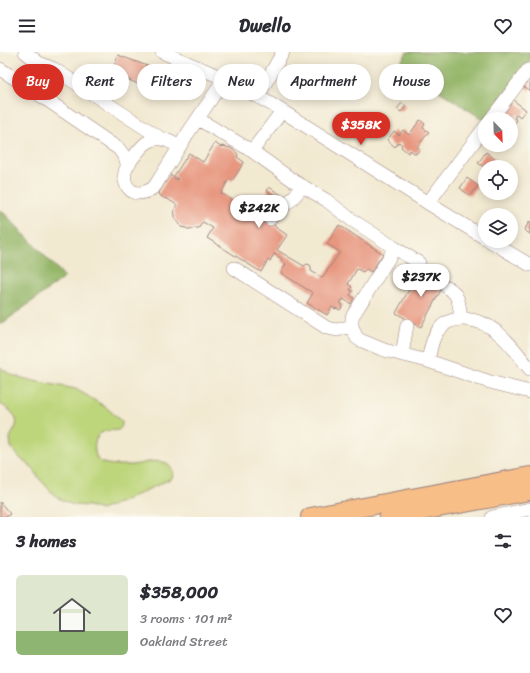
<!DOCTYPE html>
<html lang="en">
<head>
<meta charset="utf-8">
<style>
  body { margin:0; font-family:Sriracha,sans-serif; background:#f7f7f7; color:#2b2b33; height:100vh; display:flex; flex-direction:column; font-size:15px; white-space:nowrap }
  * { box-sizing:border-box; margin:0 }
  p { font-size:13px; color:#7c7c81 }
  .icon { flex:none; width:22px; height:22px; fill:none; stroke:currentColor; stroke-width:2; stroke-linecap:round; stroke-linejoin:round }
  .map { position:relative; height:465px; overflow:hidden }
  .sheet { display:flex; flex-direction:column; background:#fff; flex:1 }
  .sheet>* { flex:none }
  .top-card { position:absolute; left:12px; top:12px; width:506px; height:36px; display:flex; gap:8px }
  .needle { width:26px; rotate:157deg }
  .fabs { position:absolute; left:478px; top:60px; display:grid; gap:8px }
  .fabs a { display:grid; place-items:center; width:40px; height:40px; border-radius:50%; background:#fff; box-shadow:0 2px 10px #0003; font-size:20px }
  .price { position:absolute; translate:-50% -34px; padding:0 9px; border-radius:14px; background:#fff; color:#222; font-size:13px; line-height:26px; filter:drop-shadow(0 1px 2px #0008) }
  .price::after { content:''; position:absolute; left:50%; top:24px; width:12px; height:9px; margin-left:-6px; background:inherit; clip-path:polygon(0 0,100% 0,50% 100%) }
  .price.on { background:#d93025; color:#fff }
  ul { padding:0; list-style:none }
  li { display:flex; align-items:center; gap:12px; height:100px; padding:0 16px }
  li span { display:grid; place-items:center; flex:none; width:112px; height:80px; border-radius:6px; color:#555 }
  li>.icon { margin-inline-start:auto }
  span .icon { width:48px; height:48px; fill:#fffc; stroke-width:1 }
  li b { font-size:17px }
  h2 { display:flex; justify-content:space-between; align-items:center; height:48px; padding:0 16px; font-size:17px }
  .pill { padding:0 14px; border-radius:18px; background:#fff; box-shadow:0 2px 10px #0003; font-size:14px; line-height:36px }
  .pill.on { background:#d93025; color:#fff }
  header { display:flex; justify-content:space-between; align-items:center; height:52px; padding:0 16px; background:#fff; font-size:18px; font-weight:800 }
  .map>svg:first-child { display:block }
  .green { fill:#bdd67b; stroke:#847a53 }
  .forest { fill:#96b76b; stroke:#706b4b }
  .building { fill:#e7967f }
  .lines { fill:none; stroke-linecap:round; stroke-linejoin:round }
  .minor-casing { stroke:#9e847e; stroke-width:14 }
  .highway-casing { stroke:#9e847e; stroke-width:20 }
  .minor { stroke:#fff; stroke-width:13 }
  .highway { stroke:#f7be88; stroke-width:18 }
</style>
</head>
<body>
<header><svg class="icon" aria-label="menu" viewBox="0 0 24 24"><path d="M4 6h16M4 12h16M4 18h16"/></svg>Dwello<svg class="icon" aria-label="heart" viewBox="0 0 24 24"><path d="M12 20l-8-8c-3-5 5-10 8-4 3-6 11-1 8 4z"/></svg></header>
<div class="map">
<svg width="530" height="465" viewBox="0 0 530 465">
  <rect width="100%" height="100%" fill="#fbf7ec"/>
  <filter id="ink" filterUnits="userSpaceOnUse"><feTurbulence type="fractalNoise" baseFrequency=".025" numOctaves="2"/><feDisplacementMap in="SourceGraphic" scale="8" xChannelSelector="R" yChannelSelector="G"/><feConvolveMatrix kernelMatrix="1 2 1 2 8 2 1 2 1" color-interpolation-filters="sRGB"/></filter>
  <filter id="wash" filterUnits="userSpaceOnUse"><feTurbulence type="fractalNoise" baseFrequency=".012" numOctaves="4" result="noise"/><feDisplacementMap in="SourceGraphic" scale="16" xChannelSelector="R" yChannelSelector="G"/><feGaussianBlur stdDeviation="0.9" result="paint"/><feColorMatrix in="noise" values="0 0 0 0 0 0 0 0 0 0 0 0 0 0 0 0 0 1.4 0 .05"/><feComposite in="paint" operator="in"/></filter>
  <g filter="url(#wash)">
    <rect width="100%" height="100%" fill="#f2e9d1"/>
    <path class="green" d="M0,315L11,323L34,329L76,337L107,356L122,370C122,373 122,376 118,378C115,379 110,378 106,379C94,382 93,394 96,404C98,415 123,413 132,413C143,412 166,403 172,417C173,421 173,423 172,426L126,448L101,458L89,454L73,453L56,445L38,425L33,416L21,407L11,395L10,386C11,382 15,378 16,374C19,364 8,356 0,352Z"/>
    <path class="forest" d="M407,0H530V8L484,68L399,13Z
      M0,157L65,225L0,273Z"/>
    <g id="blocks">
      <path class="building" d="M118,3L169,22L163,37L140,28L138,32L122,25L123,24L112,20Z
        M530,24V39L523,34Z
        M513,48L526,58L520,65L517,62L514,66L517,68L512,75L511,74V67H500Z
        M402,51L406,54L401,60L397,57Z
        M420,68L425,72L423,76L429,80L417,95L420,97L416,102L410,98L408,101L401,95L402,93L399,90L395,95L387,88L394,79L399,83L403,78L409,83Z
        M215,91L221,95L222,94L231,96L237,101L238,103L237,105L244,110L232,129L229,127L221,141L252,160L258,151L267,156L262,164L275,172L274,174L287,183L277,198L304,214L307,212L310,213L311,215V219L322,226L340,200L327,192L339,173L383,202L371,220L366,217L363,220L357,217L348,232L352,235L350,238L353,239L350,243L354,246L351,252L343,247L340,251L343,253L340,258L336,256L335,257L332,255L327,263L307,251L313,241L281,221L286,212L281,209L282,207L274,202L270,209L268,208L261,220L207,186L213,176L203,170L201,172L199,176H195L190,178L186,176L181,175L179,171L175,168V163L174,159L177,153L166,146L165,147L158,142L170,123L177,128L178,127L174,124L189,101L203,110Z
        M486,100L497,109L493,115H484L478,111Z
        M467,126L478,134L470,144L460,136Z
        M269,135L281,143L279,146L267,139Z
        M530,169V182L524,178Z
        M421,216L445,230L421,275L396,261Z
        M0,450L10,462L6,465H0Z"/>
    </g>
  </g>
  <g filter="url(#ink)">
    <use href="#blocks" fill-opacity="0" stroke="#9e847e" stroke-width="1"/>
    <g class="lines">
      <defs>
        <path id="minor" d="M25,0L39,11L54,17L162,87
          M162,0L223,26L271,52L439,158L485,186
          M0,17L25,33L119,97L124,104L128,113
          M25,33L39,11
          M258,44L283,0
          M198,67L252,99L294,129L326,148L352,168L395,196L352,265V274L355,282L357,286L360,288L384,298L428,309L490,330L530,340
          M491,67L528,18L530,19
          M179,94C174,92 168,88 162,87C147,85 140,97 132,107C129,111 126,115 125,120C123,130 128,140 138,141C145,141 150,139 155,134L188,81L215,41L223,26
          M252,99L282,59
          M428,151L485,75
          M270,167L275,160L291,148L303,134
          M490,189L530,213
          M395,196L419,211
          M234,216L327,276L337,278L352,274
          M447,235C460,243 459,253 461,267
          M402,303L407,273
          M428,309C430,300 431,289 437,280C451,259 481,267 497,280C510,290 520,305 530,317
          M492,465L530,457"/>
        <path id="highway" d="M310,465L530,424
          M388,465L530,439"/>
      </defs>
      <use href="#minor" class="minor-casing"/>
      <use href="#highway" class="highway-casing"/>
      <use href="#minor" class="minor"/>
      <use href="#highway" class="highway"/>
    </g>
  </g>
</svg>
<div class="fabs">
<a><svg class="needle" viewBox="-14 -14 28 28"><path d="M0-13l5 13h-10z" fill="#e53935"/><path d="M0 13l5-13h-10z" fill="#7c7c81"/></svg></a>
<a><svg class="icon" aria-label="locate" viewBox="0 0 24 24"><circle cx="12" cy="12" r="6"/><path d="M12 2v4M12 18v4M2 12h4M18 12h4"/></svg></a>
<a><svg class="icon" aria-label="layers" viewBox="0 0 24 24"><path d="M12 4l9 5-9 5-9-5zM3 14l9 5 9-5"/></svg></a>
</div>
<b class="price on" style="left:361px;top:94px">$358K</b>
<b class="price" style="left:259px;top:177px">$242K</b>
<b class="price" style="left:421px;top:246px">$237K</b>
<div class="top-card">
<a class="pill on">Buy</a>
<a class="pill">Rent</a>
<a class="pill">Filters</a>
<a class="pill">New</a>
<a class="pill">Apartment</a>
<a class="pill">House</a>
</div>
</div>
<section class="sheet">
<h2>3 homes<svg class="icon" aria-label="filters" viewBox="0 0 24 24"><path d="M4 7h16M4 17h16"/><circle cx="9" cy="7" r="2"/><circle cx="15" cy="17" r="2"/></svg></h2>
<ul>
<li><span style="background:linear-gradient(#dfe7d0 70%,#8fb573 0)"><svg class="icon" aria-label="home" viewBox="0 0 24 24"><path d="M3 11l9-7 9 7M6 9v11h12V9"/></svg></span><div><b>$358,000</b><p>3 rooms · 101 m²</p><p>Oakland Street</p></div><svg class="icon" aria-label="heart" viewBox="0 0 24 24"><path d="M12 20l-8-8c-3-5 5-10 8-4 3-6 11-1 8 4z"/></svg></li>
</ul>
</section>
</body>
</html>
